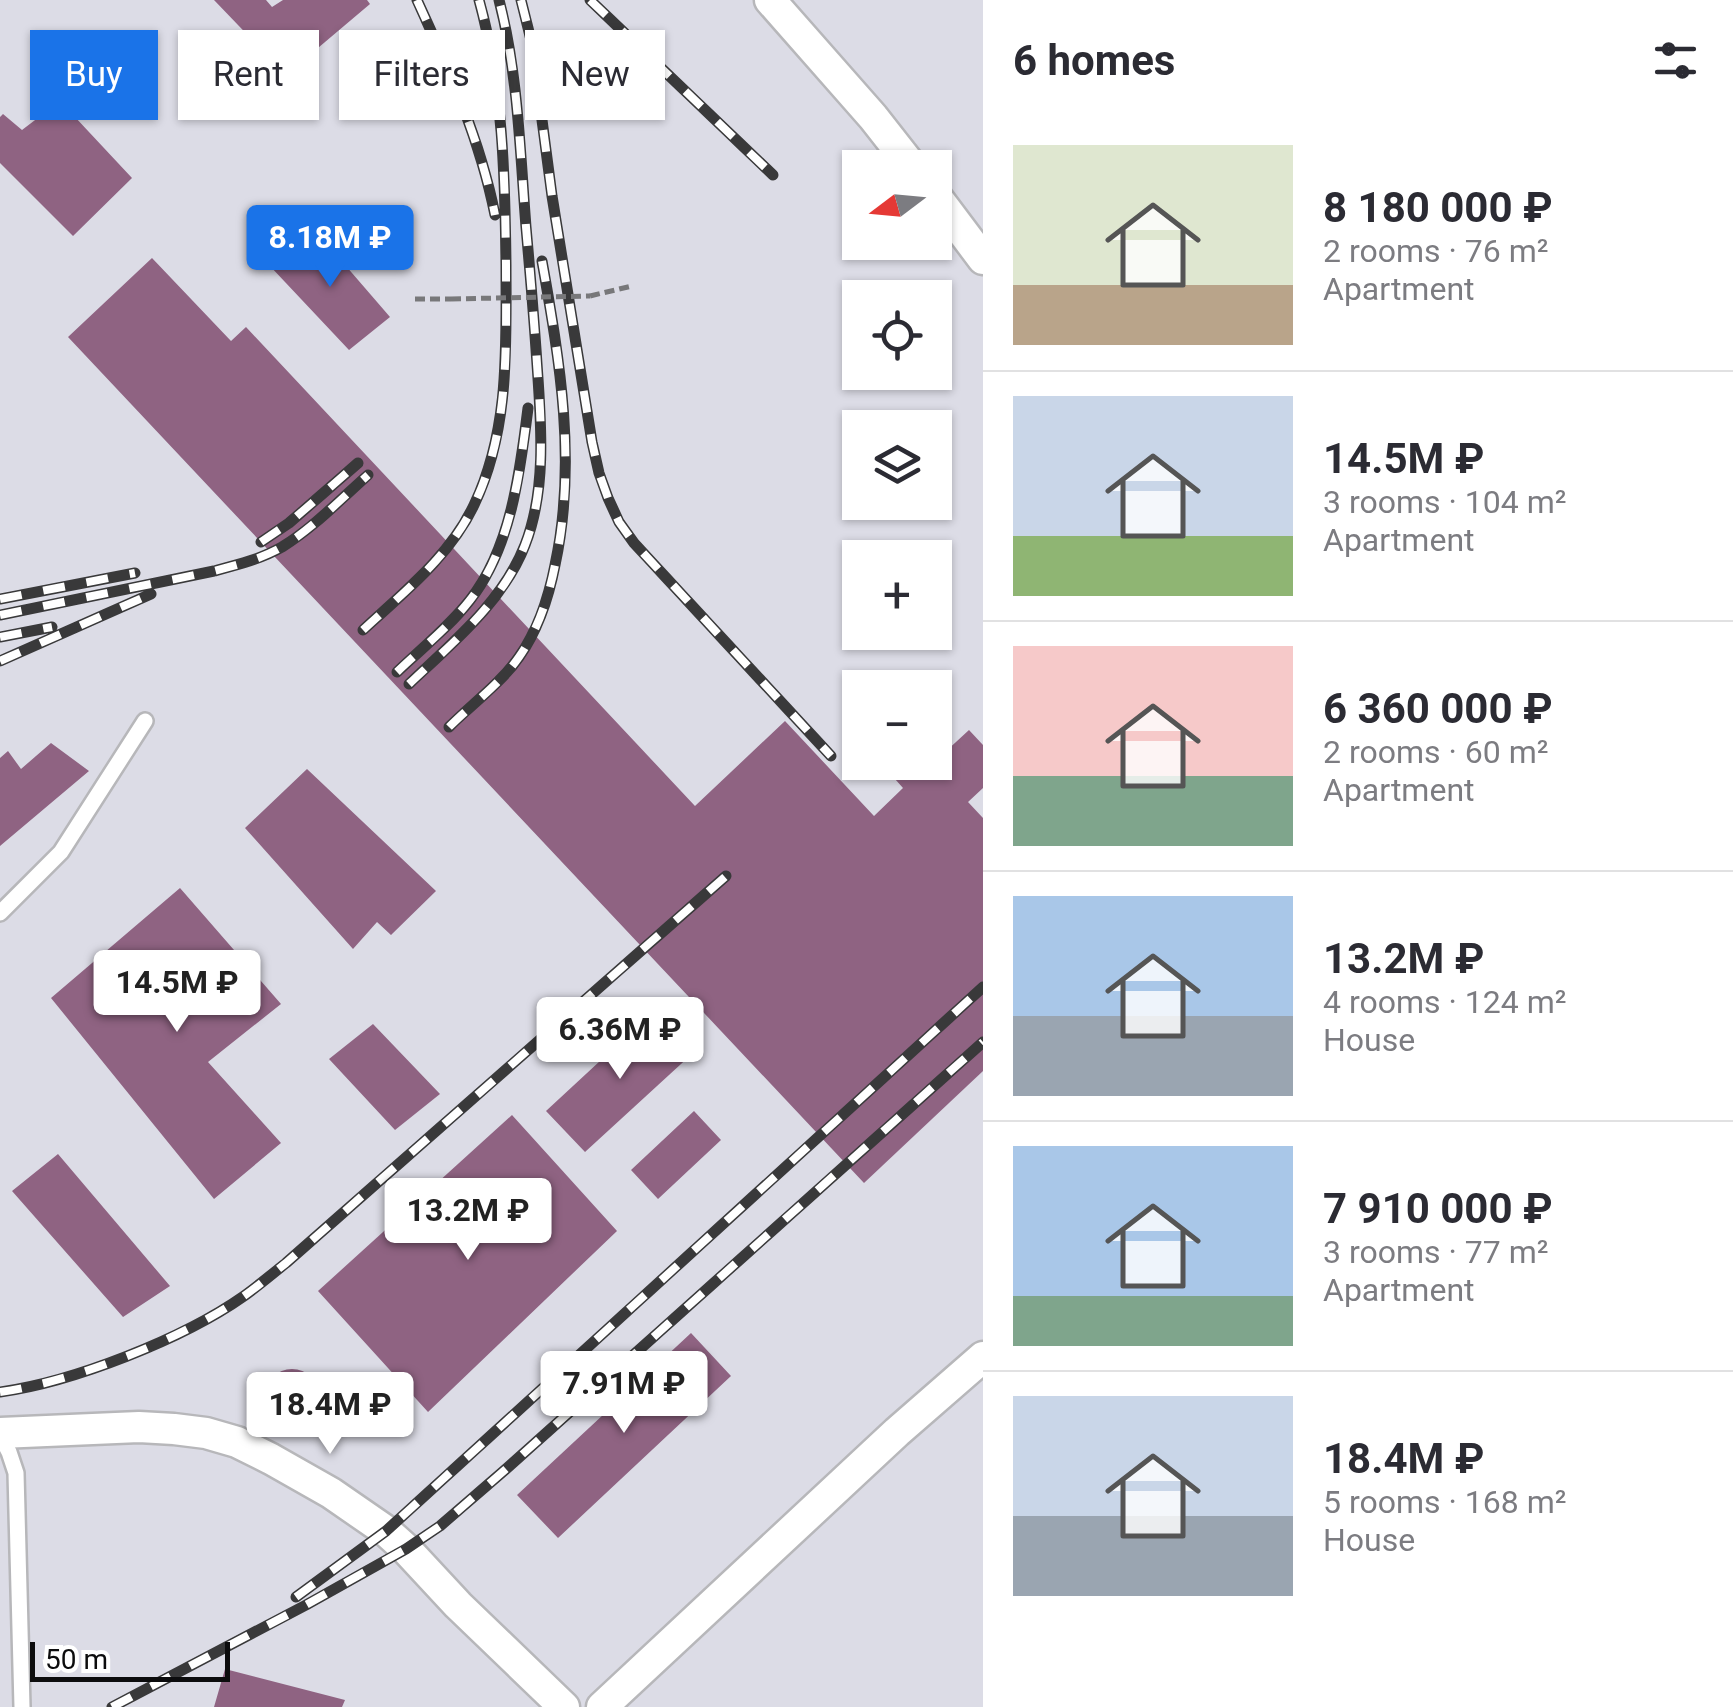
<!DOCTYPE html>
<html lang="en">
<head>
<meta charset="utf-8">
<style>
  body { margin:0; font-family:Roboto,sans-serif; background:#f2f2f3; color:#2b2b33; height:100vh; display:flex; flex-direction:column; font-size:38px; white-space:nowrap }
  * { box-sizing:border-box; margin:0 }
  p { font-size:32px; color:#7c7c81 }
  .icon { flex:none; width:55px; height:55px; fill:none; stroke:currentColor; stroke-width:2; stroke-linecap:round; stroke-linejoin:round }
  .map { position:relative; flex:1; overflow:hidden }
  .panel { display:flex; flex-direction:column; background:#fff; width:750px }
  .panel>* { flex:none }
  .banner { position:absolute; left:30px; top:30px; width:802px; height:90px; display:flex; gap:20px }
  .needle { width:65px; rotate:254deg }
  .buttons { position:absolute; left:842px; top:150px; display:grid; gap:20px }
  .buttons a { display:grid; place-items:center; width:110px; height:110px; border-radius:0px; background:#fff; box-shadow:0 2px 8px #0004; font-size:50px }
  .scale { position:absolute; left:30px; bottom:25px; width:200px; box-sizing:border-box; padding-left:10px; border:5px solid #0c0c0d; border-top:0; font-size:28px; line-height:35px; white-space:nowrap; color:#0c0c0d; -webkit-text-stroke:8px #fff; paint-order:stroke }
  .price { position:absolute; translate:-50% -85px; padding:0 22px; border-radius:10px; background:#fff; color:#222; font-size:32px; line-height:65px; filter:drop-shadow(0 2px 5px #0008) }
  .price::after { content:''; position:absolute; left:50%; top:60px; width:30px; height:22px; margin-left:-15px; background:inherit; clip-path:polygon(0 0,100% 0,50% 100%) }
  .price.current { background:#1a73e8; color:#fff }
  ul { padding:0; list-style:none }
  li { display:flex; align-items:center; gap:30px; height:250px; padding:0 30px }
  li+li { border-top:2px solid #e1e1e2 }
  li span { display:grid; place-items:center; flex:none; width:280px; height:200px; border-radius:0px; color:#555 }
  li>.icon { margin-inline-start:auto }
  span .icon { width:120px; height:120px; fill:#fffc; stroke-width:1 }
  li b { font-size:42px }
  h2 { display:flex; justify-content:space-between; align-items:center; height:120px; padding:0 30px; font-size:42px }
  .chip { padding:0 35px; border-radius:0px; background:#fff; box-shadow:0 2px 8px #0004; font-size:35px; line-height:90px }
  .chip.current { background:#1a73e8; color:#fff }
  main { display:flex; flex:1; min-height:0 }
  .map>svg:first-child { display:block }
  .built { fill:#dcdce6; fill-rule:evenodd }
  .building { fill:#8f6382 }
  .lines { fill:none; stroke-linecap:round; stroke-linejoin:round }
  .lane-casing { stroke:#b7b7ba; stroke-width:20 }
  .street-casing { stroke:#b7b7ba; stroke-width:35 }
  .path { stroke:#78787a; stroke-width:5; stroke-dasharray:10 5; stroke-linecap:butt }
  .lane { stroke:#fff; stroke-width:15 }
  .street { stroke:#fff; stroke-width:30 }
  .rail-casing { stroke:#39393a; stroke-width:11 }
  .rail { stroke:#fff; stroke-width:8; stroke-dasharray:22; stroke-linecap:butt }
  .path-bridge { stroke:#78787a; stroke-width:5; stroke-dasharray:10 5; stroke-linecap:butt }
</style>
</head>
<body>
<main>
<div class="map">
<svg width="983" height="1707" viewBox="0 0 983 1707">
  <rect width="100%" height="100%" fill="#e9e9ec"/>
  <path class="built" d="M0,0H983V1707H0ZM860,168H935V242H860ZM860,298H935V372H860ZM860,428H935V502H860ZM860,558H935V632H860ZM860,688H935V762H860Z"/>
  <path class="building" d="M214,0H266L272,7L283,0H367L370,4L286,75Z
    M60,101L132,178L73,236L0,163V117L3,114L22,130Z
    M314,229L390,317L349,350L269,265Z
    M152,258L231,341L246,327L695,806L785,721L874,816L903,788L895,779L908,766L918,777L969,730L983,745V788L968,802L983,818V1071L864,1183L68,337Z
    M51,743L89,771L0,846V758L8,751L21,769Z
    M307,769L436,891L391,935L377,922L353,949L245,828Z
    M180,888L281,1004L208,1062L281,1143L214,1199L51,998Z
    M654,1011L693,1053L585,1152L546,1111Z
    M373,1024L440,1094L395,1130L329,1059Z
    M694,1111L721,1140L658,1199L631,1170Z
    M512,1115L617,1231L428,1412L318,1291Z
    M58,1154L170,1286L123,1317L12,1191Z
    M691,1333L731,1376L558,1538L517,1495Z
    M265 1396a27 27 0 1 1 54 0a27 27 0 1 1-54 0Z
    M225,1669L345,1700L342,1707H214Z"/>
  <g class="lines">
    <defs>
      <path id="lane" d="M0,913L61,852L145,721
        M0,1435L9,1452L16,1473L22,1707"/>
      <path id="street" d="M770,0L873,117L913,168
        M935,195L983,259
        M0,1433L139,1427L174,1429L206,1433L237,1442L271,1459L331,1493L386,1531L406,1549L458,1605L564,1707
        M602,1707L897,1432L983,1357"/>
    </defs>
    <use href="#lane" class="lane-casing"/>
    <use href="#street" class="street-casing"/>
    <path class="path" d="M590,296L632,286
      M415,299H451"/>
    <use href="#lane" class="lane"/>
    <use href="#street" class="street"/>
    <defs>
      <path id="rail" d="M417,0C449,70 480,139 495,215
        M521,0L532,44L552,196L592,442L599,473L608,498L619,522L634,543L831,756
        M590,0L773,175
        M261,542L289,523L358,463
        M0,599L135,573
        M0,615L214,571C237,565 261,559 282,547C313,528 341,499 368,475
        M363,630C404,592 450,556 474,505C510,430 506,346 506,265C505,176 503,87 479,0
        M0,637L52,627
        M0,661L151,594
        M397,672C421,649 449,627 470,600C511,548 520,472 528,408
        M409,684C452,643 503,602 525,545C547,489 541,422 537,364C534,318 530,272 526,227C520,151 518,73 499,0
        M449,727C472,704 501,683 519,657C538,630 549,596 555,565C577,463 560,362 542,261
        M0,1392C73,1382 183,1339 244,1296C258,1286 272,1274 286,1263L726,876
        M296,1597L386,1531L983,987
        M112,1707L306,1605L406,1549L440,1526L506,1469L983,1042"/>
    </defs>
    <use href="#rail" class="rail-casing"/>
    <use href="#rail" class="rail"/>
    <path class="path-bridge" d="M451,299L590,296"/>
  </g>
</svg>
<div class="buttons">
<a><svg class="needle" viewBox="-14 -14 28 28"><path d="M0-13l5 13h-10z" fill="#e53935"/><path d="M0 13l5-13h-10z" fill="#7c7c81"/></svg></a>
<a><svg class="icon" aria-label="locate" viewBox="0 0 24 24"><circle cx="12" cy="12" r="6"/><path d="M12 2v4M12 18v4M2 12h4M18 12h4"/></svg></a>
<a><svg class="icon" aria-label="layers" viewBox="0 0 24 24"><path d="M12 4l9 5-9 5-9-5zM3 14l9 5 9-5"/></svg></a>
<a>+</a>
<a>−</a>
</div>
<div class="scale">50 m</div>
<b class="price current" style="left:330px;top:290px">8.18M ₽</b>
<b class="price" style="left:177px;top:1035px">14.5M ₽</b>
<b class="price" style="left:620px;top:1082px">6.36M ₽</b>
<b class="price" style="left:468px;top:1263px">13.2M ₽</b>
<b class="price" style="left:624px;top:1436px">7.91M ₽</b>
<b class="price" style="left:330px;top:1457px">18.4M ₽</b>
<div class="banner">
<a class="chip current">Buy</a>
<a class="chip">Rent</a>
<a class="chip">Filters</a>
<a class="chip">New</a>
</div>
</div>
<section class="panel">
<h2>6 homes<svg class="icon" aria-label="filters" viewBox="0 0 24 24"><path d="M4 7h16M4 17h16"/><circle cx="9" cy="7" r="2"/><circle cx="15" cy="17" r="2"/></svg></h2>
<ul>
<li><span style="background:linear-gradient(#dfe7d0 70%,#b9a48a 0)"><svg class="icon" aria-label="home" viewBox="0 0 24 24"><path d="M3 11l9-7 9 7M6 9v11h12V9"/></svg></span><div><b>8 180 000 ₽</b><p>2 rooms · 76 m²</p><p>Apartment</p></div></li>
<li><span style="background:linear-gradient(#c9d6e8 70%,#8fb573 0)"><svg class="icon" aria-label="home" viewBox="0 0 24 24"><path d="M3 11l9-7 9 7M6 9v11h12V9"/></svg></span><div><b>14.5M ₽</b><p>3 rooms · 104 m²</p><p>Apartment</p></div></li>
<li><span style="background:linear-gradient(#f6c9c9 65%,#7fa58c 0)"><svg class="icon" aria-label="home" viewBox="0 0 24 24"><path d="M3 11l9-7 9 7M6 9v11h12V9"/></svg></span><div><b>6 360 000 ₽</b><p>2 rooms · 60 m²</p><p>Apartment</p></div></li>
<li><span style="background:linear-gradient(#a9c7e8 60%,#9aa5b1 0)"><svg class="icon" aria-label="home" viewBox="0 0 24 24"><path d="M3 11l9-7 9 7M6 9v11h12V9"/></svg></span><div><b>13.2M ₽</b><p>4 rooms · 124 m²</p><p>House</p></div></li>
<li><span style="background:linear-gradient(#a9c7e8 75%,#7fa58c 0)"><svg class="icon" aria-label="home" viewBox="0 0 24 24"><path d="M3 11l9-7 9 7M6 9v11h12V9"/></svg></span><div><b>7 910 000 ₽</b><p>3 rooms · 77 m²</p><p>Apartment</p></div></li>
<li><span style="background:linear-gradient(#c9d6e8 60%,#9aa5b1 0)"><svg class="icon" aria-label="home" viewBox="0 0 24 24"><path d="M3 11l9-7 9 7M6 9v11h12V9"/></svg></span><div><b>18.4M ₽</b><p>5 rooms · 168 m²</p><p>House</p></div></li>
</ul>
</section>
</main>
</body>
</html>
